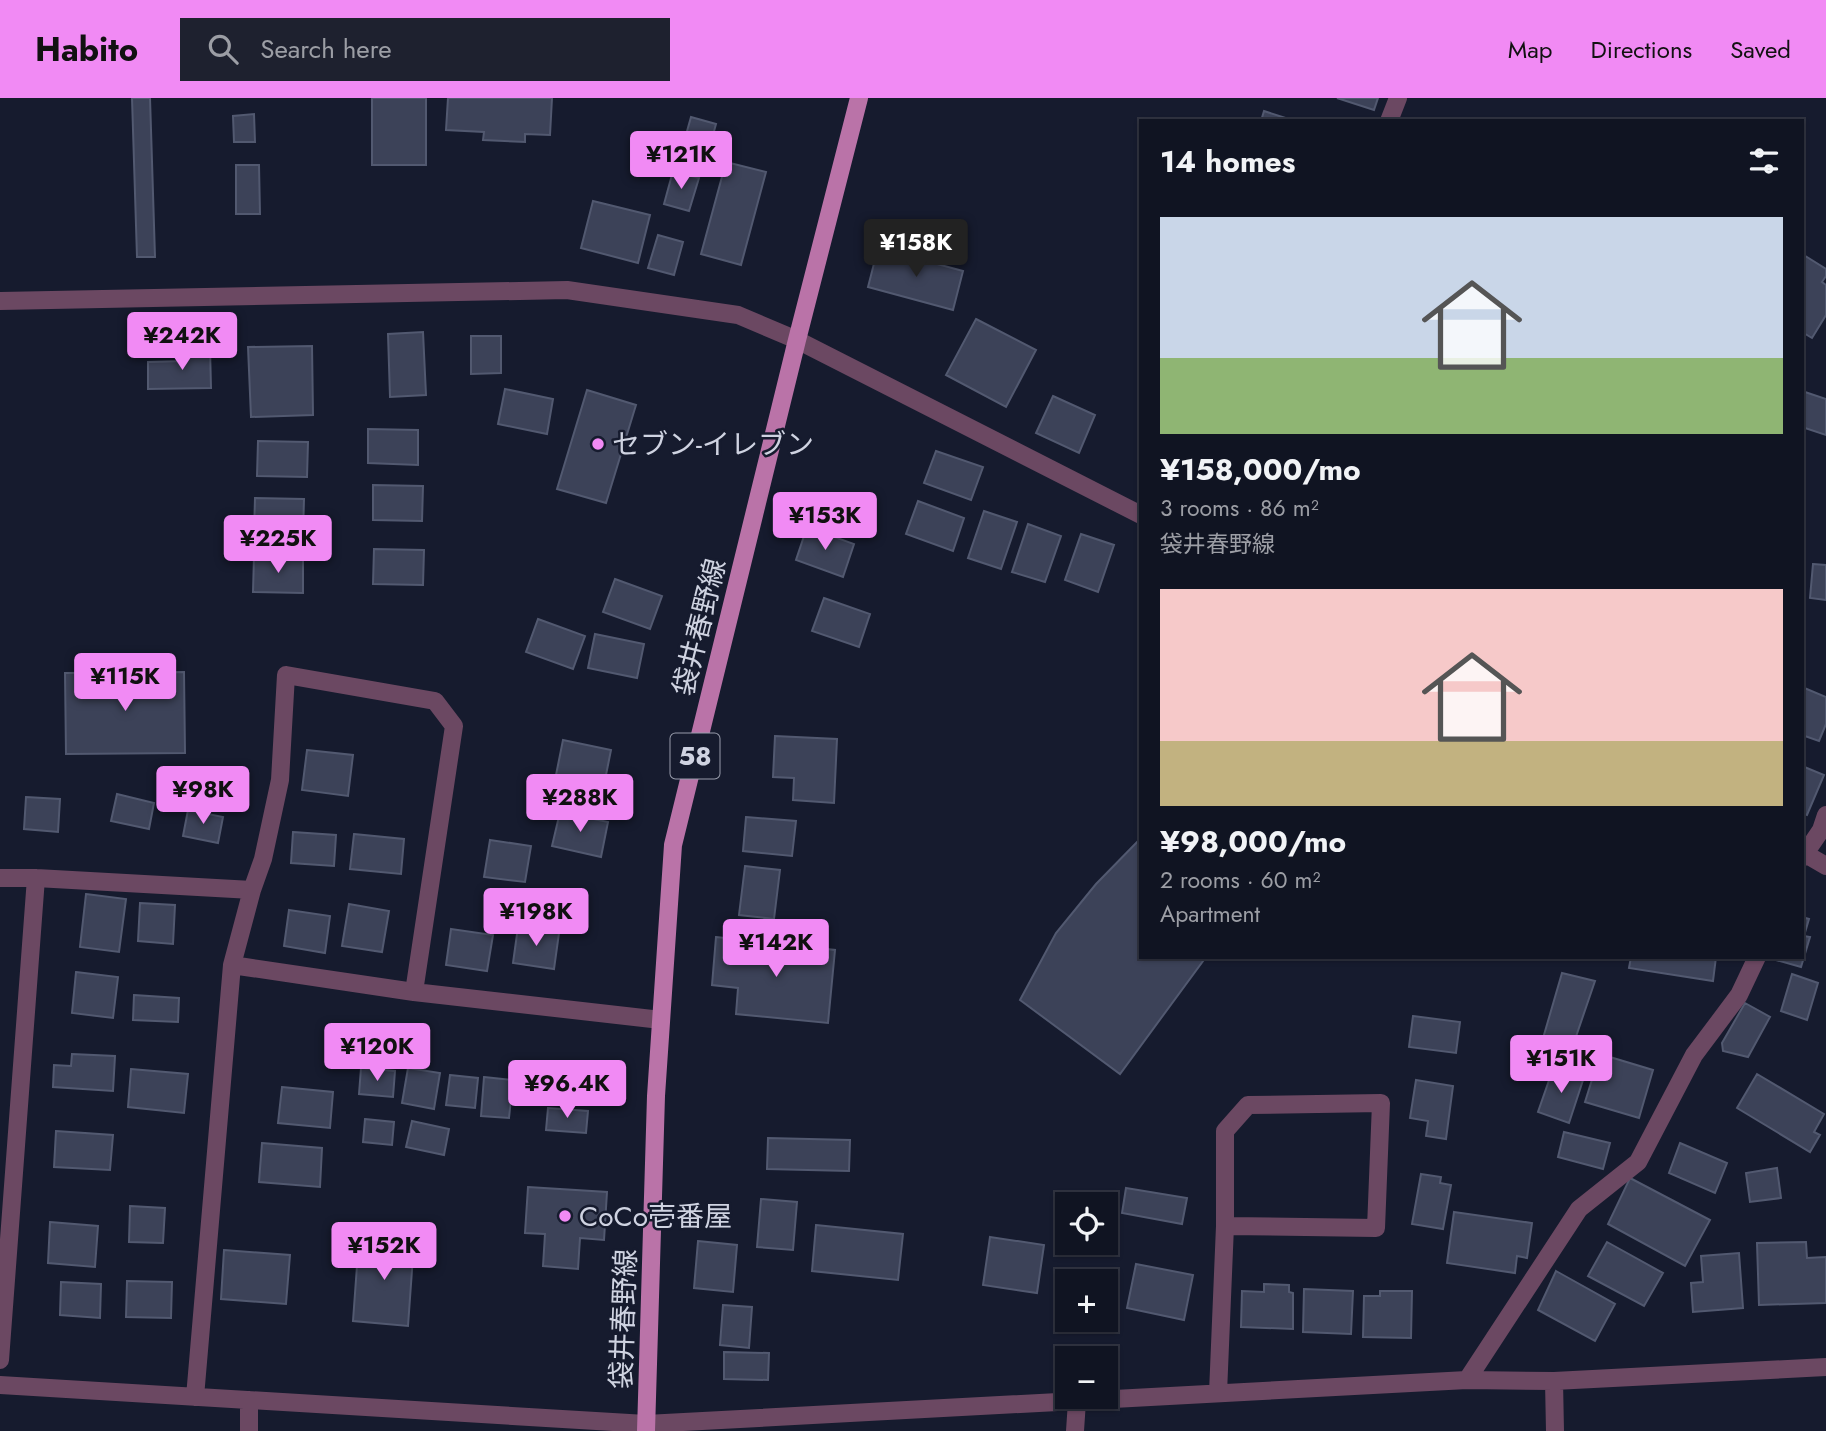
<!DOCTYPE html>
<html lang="en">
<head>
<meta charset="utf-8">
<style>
  body { margin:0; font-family:Jost,"Noto Sans JP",sans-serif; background:#1e212f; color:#f1f3f6; height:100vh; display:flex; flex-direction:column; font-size:26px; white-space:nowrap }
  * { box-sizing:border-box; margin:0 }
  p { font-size:23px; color:#9c9ea5 }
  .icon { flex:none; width:38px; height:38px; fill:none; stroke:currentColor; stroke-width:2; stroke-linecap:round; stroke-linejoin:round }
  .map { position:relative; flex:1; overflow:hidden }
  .side { position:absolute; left:1139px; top:21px; width:665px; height:840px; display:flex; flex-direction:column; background:#101422; border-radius:0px; box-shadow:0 2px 5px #0004,0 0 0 2px #303340 }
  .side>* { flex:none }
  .fabs { position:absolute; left:1055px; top:1094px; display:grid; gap:14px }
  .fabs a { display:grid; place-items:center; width:63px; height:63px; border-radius:0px; background:#101422; box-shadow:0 2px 5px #0004,0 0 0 2px #303340; font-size:35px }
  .price { position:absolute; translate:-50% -60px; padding:0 16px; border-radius:7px; background:#f18af4; color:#111; font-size:23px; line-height:46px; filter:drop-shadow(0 2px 4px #0008) }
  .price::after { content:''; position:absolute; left:50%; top:42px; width:21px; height:16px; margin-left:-10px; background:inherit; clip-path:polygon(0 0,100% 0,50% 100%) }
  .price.active { background:#222; color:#fff }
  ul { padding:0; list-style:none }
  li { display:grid; align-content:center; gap:14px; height:371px; padding:0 21px }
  li span { display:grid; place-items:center; height:217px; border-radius:0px; color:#555 }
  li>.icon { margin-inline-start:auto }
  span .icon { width:126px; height:126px; fill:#fffc; stroke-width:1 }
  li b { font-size:30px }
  h2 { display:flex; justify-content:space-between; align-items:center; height:84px; padding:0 21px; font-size:30px }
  header { display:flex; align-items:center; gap:42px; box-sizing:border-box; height:98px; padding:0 35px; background:#f18af4; color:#111 }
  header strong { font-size:33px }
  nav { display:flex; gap:38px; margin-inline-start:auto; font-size:24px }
  .search { width:490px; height:63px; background:#1e212f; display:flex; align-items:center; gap:18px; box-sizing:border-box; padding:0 24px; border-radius:0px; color:#9c9ea5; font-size:26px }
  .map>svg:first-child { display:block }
  .building { fill:#3c4258; stroke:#525970; stroke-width:2 }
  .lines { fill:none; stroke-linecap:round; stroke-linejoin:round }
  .minor { stroke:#6b4862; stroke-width:18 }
  .major { stroke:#ba73a8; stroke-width:18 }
  .poi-dot { fill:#f18af4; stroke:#161b2e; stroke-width:2.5 }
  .labels { text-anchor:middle; stroke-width:5; stroke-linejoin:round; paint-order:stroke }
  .shield { fill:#161b2e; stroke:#989cab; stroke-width:2 }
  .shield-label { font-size:26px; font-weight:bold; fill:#cfd3e1 }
  .poi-label { font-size:28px; fill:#cfd3e1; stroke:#161b2e; text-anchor:start }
  .street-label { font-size:28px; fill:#cfd3e1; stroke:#161b2e }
</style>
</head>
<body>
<header>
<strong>Habito</strong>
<div class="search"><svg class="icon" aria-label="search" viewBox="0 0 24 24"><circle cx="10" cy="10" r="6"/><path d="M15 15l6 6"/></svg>Search here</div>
<nav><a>Map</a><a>Directions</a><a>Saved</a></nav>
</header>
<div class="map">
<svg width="1826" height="1333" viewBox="0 0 1826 1333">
  <rect width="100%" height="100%" fill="#161b2e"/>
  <path class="building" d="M132,0H150L155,159H137Z
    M372,0H426V67H372Z
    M448,0H552L550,37L525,36V44L483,42L484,34L446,32Z
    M1337,0H1378L1374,12Z
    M1264,13L1295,23H1261Z
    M254,16L255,44H234L233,18Z
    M691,19L716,26L707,59L682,51Z
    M726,64L766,74L741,167L701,156Z
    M236,67H259L260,116H236Z
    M673,73L699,80L689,113L664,106Z
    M593,103L650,117L638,165L581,150Z
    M658,137L683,144L674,177L648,170Z
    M878,150L963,173L953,212L868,189Z
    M1802,156L1826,171V178L1822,184L1826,187V217L1812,240L1802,234Z
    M976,221L1036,252L1006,309L946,277Z
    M423,234L426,297L390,299L388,236Z
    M471,238H501V275L471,276Z
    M312,248L313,317L251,319L248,249Z
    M185,250H210L211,290L148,291V264L185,263Z
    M505,291L553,301L547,336L498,326Z
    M587,292L636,307L606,405L557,391Z
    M1802,293L1826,301V337L1802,329Z
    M1053,298L1095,317L1079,355L1036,335Z
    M368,331L418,332V367L368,365Z
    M258,343L308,344L307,379L257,378Z
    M936,353L983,369L971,402L924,385Z
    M373,387L423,388L422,423L373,422Z
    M255,400L304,401L303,436L254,435Z
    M918,403L964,420L953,453L906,436Z
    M984,413L1017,424L1001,471L968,460Z
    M1028,426L1061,438L1045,484L1012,474Z
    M807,429L854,446L843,479L796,462Z
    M1081,436L1114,447L1098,494L1065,482Z
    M374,451L424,452L423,487L373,486Z
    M254,458L303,460V495L253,494Z
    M1813,466L1826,467V502L1810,500Z
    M615,481L662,498L650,531L603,514Z
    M824,500L870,516L859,549L812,533Z
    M538,521L585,538L573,571L526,554Z
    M595,536L644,546L637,580L588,570Z
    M184,574L185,655L66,656L65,575Z
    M1802,589L1826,599V626L1819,643L1802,637Z
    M775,638L837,641L834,705L793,702L794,680L773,679Z
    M563,642L611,652L604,687L556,677Z
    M307,652L353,657L348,698L302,692Z
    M1802,668L1824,677L1807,717L1802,715Z
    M117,696L154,705L149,731L111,723Z
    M26,699L60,701L58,734L24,731Z
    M188,712L223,719L218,745L183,738Z
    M560,714L608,724L601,759L552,748Z
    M746,719L796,723L792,758L743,753Z
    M293,734L336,737L334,768L291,765Z
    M354,736L404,741L401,776L350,771Z
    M1141,740V859H1206L1120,976L1020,902L1056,835L1096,786Z
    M490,742L531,748L525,784L484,779Z
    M745,768L780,772L774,821L739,817Z
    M86,796L126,801L119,854L80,849Z
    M140,805L175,807L173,846L138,843Z
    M349,806L389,813L382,854L342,848Z
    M289,812L330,818L325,855L284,848Z
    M1802,819L1809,821L1804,838L1810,839L1801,869L1769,860L1802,859Z
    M518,829L559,835L554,871L513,865Z
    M451,831L493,837L487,873L446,867Z
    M716,839L835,852L828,925L736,916L738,890L712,887Z
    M1631,859H1716L1713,883L1629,870Z
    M76,874L118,879L113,920L72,915Z
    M1562,875L1595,883L1568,962L1539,954Z
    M1792,876L1818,885L1807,922L1781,913Z
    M134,897L179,900L178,924L133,922Z
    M1745,905L1770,919L1748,959L1723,953L1722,945Z
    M1413,918L1460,924L1456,955L1409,949Z
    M72,956L115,958L113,993L53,989L54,967L71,968Z
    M1600,956L1653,972L1639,1020L1585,1004Z
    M1554,968L1584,979L1569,1025L1538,1014Z
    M361,970L395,973L393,999L359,996Z
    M408,970L440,975L434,1011L402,1005Z
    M131,971L188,976L184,1015L128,1009Z
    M1757,976L1824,1016L1814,1034L1820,1037L1810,1054L1737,1010Z
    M450,977L478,980L475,1010L446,1007Z
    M484,979L513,982L509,1020L481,1018Z
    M1416,982L1453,988L1446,1041L1426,1038L1428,1023L1410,1020Z
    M282,989L333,994L330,1030L278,1025Z
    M548,1010L588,1013L586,1035L546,1032Z
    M365,1021L394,1024L392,1047L363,1044Z
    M412,1023L449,1031L444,1057L406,1049Z
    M56,1033L113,1037L110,1072L54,1069Z
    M1564,1034L1610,1045L1603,1071L1558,1059Z
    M768,1040L850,1042L849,1073L767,1071Z
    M262,1045L322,1050L320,1089L259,1084Z
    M1680,1045L1727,1065L1715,1095L1669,1075Z
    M1777,1070L1781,1100L1750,1104L1746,1075Z
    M1421,1076L1441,1079L1440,1085L1451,1087L1443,1131L1412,1126Z
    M1630,1080L1710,1122L1685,1168L1608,1126Z
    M528,1089L607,1094L604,1142L580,1140L578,1171L543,1168L545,1136L525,1135Z
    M1126,1090L1187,1100L1182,1126L1122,1115Z
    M761,1101L797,1104L793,1152L757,1149Z
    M130,1108L165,1110L163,1145L129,1144Z
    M1454,1114L1532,1125L1527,1160L1517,1158L1515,1175L1447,1165Z
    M50,1124L98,1128L95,1169L48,1165Z
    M816,1127L903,1136L898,1182L812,1173Z
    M990,1139L1044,1147L1037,1195L983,1187Z
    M359,1140L414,1144L408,1228L353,1223Z
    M698,1143L737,1147L733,1194L694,1190Z
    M1607,1144L1663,1175L1644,1208L1588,1178Z
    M1806,1144L1807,1160L1826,1159V1205L1759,1207L1757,1145Z
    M224,1152L290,1157L286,1206L221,1201Z
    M1739,1155L1743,1210L1693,1214L1691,1185L1703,1184L1701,1158Z
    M1136,1166L1193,1177L1184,1222L1127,1210Z
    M1556,1173L1615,1206L1595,1243L1538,1212Z
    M127,1183L172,1184L171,1220L126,1219Z
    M61,1184L101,1186L100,1220L60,1217Z
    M1264,1186L1289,1187V1194L1293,1195V1231L1241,1229L1242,1193L1264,1194Z
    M1304,1191L1353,1193L1351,1236L1303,1234Z
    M1380,1193H1412L1411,1240L1363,1239L1364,1198H1380Z
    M723,1207L752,1209L749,1250L720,1247Z
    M724,1254L769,1255L768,1282L724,1281Z"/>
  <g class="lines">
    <path class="minor" d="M1389,23L1398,0
      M0,203L567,192L738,217L797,242L1141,417
      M1802,754L1826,768
      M1802,760L1821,732L1826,717
      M0,780H36L252,792L263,761L280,682L286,577L435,603L454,628L414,894
      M232,867L414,894L661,922
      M0,1262L36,780
      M1467,1282L1579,1111L1638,1064L1694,957L1739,897L1757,859
      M1554,1283L1555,1333
      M0,1287L646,1326L1467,1282L1554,1283L1826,1269
      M1218,1295L1225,1128V1033L1248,1007L1381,1005L1376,1130L1225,1128
      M195,1299L232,867L252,792
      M249,1333V1302
      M1075,1333L1077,1303"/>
    <path class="major" d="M646,1333L656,998L673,747L797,242L859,0"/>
  </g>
  <g class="poi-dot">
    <circle cx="598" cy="346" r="7"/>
    <circle cx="565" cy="1118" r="7"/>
  </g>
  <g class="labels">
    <rect class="shield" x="670.5" y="635.5" width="49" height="45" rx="5"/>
    <g class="shield-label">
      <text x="695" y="667">58</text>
    </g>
    <g class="poi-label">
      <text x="612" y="356">セブン-イレブン</text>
      <text x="579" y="1128">CoCo壱番屋</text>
    </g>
    <g class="street-label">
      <text transform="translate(699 529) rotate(-76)" y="10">袋井春野線</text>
      <text transform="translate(623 1221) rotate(-88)" y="10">袋井春野線</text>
    </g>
  </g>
</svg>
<div class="fabs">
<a><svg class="icon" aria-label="locate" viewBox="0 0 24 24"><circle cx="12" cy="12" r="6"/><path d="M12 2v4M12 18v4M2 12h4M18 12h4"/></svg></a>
<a>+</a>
<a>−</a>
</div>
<b class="price" style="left:681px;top:93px">¥121K</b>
<b class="price active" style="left:916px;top:181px">¥158K</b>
<b class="price" style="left:182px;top:274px">¥242K</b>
<b class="price" style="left:825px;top:454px">¥153K</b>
<b class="price" style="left:278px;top:477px">¥225K</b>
<b class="price" style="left:125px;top:615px">¥115K</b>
<b class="price" style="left:203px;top:728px">¥98K</b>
<b class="price" style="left:580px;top:736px">¥288K</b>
<b class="price" style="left:536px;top:850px">¥198K</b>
<b class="price" style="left:776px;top:881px">¥142K</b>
<b class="price" style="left:377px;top:985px">¥120K</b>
<b class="price" style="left:1561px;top:997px">¥151K</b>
<b class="price" style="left:567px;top:1022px">¥96.4K</b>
<b class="price" style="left:384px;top:1184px">¥152K</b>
<section class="side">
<h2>14 homes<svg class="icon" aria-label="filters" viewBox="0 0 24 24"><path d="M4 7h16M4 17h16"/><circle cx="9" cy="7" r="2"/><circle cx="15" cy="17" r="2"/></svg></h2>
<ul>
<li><span style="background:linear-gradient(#c9d6e8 65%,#8fb573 0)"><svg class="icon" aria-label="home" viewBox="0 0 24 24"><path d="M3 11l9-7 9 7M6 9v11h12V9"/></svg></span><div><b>¥158,000/mo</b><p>3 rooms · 86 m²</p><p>袋井春野線</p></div></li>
<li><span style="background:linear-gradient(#f6c9c9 70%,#c2b280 0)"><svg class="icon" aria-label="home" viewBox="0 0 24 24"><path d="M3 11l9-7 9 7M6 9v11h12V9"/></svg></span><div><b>¥98,000/mo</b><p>2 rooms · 60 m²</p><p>Apartment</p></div></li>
</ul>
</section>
</div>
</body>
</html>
